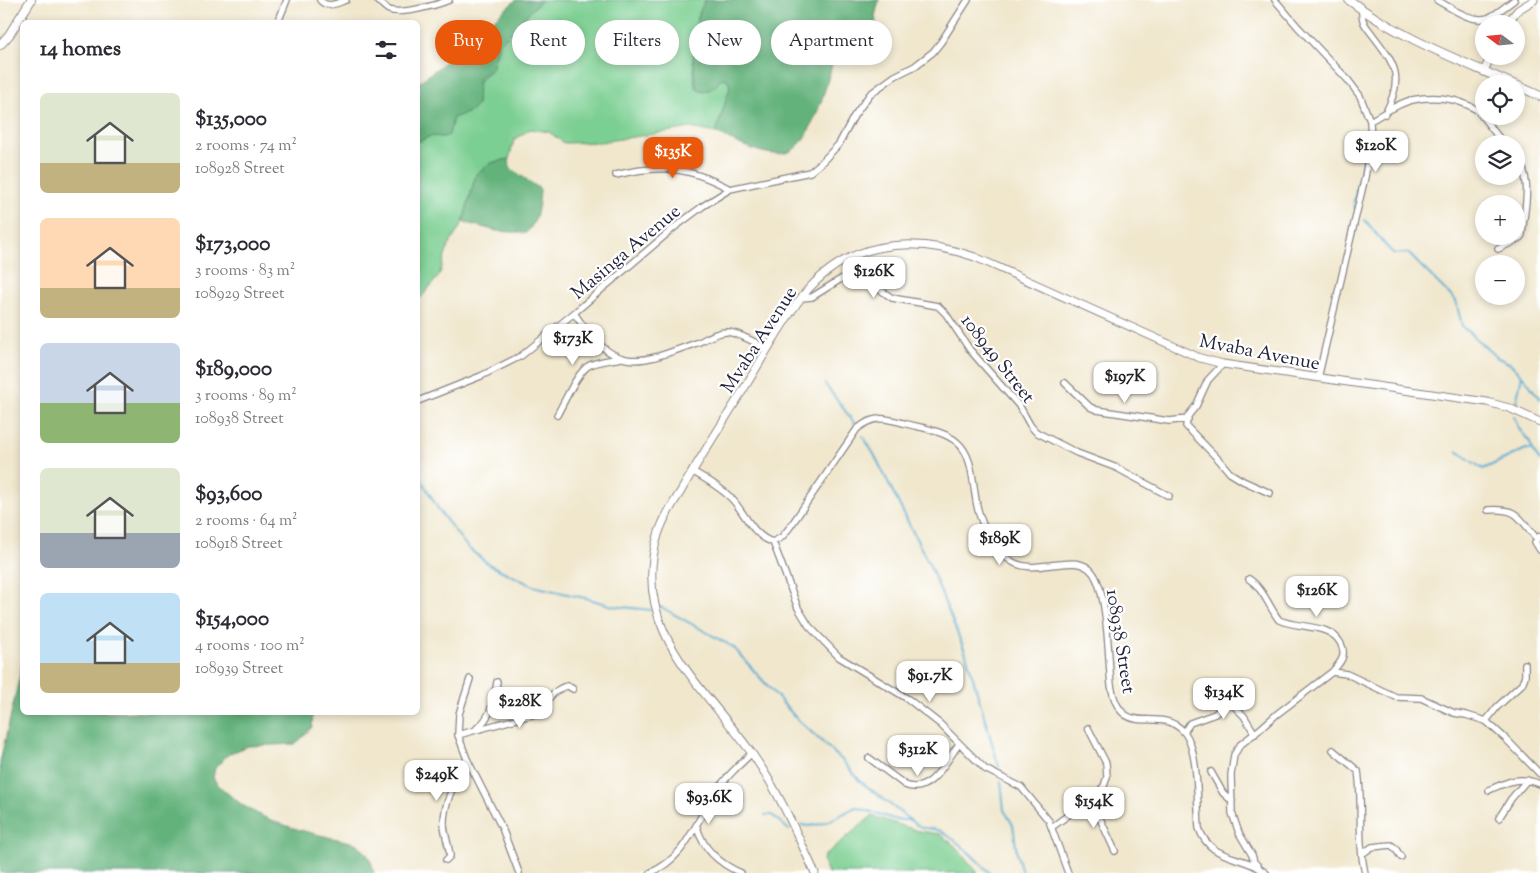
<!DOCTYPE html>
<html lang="en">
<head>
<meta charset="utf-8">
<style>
  body { margin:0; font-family:"Sorts Mill Goudy",serif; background:#f2f2f3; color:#2b2b33; height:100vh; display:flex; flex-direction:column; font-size:19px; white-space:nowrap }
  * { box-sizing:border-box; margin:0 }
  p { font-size:16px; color:#7c7c81 }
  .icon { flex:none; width:28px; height:28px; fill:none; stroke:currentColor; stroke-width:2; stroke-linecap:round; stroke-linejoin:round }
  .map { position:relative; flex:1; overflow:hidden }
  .details { position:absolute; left:20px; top:20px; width:400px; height:695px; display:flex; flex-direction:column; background:#fff; border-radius:8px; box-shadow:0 2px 8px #0003 }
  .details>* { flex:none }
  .banner { position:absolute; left:435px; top:20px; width:475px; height:45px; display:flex; gap:10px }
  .needle { width:32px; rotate:286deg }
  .buttons { position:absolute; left:1475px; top:15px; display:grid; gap:10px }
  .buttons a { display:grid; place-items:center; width:50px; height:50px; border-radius:50%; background:#fff; box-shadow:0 2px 8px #0003; font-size:25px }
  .price { position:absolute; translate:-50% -42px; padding:0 11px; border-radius:10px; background:#fff; color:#222; font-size:16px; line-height:32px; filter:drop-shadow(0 1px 2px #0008) }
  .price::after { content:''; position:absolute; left:50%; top:30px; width:15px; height:11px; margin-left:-8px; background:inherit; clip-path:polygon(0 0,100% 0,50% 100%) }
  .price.on { background:#ea580c; color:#fff }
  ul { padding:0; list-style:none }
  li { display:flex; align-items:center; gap:15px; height:125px; padding:0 20px }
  li span { display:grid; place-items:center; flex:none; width:140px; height:100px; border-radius:8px; color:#555 }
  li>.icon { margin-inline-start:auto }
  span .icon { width:60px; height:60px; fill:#fffc; stroke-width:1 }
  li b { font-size:21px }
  h2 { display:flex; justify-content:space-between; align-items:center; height:60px; padding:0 20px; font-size:21px }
  .tag { padding:0 18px; border-radius:22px; background:#fff; box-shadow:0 2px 8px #0003; font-size:18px; line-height:45px }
  .tag.on { background:#ea580c; color:#fff }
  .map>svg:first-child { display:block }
  .green { fill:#7bcf92; stroke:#4e7866 }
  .forest { fill:#64b27c; stroke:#436a5c }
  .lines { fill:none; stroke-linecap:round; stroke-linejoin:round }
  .stream { stroke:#55aad1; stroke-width:2 }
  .minor-casing { stroke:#898484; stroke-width:8 }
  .tertiary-casing { stroke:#898484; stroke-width:9 }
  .secondary-casing { stroke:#898484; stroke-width:10 }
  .minor { stroke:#fff; stroke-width:5.5 }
  .tertiary { stroke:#fff; stroke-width:7 }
  .secondary { stroke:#fff; stroke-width:8 }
  .labels { text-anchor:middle; stroke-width:4.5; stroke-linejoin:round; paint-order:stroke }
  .street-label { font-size:19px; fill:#22223b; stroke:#fff }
</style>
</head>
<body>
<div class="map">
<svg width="1540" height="873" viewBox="0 0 1540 873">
  <rect width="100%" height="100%" fill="#fff"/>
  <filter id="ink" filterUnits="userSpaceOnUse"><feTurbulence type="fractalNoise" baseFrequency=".02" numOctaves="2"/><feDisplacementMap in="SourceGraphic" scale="10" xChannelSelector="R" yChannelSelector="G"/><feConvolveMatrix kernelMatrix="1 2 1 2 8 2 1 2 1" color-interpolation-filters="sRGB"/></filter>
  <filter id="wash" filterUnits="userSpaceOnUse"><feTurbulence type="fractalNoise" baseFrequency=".0096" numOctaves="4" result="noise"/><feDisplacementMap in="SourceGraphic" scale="20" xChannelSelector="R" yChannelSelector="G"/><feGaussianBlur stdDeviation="1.12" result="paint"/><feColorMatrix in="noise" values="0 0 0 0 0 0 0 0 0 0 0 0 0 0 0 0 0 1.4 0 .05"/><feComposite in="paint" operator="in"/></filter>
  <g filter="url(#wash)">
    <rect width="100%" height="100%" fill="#f0e7cd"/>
    <path class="green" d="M542,0H705C691,28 692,57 695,87L701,91H708L722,78L728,80L730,87L716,133L691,128L601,142L564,143L549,132L530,129L514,140L509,159L491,163L476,174L463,222L448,247L439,276L418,301V142L430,136L443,137L453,118L477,105C478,85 475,81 492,69L499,43L515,30L528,13Z
      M872,816L919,831L940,834L955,846L978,873H828L823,860L824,856Z"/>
    <path class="forest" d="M516,0H542L528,13L515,30L499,43L492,69L480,77L478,84L477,105L472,111L453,118L449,135L444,137L430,136L418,142V83L439,67Z
      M705,0H879L875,16L877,28L863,41L836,50C829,75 814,142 789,152C768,160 735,142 716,133L730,87L728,80L722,78C715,88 708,95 696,87C692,57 691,28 705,0Z
      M509,159L510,168L540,189C539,206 538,221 526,233L497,231L463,222L476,174L491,163Z
      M22,666V712L313,713L312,727L296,744L248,746L229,754L215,768L213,778C218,786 225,791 232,797C267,826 312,833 355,843C366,850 372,860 374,873H0V762Z"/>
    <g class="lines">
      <path class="stream" d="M1355,209L1354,201L1360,175L1364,150
        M1365,220L1386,246L1394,254L1408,253L1456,301L1462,326L1496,357L1511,364L1526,380L1540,399
        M825,384L855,424
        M1516,403L1522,375
        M1514,417L1519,429L1530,442L1532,449
        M863,436L875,456L930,566L966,654L999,767
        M1457,451L1483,469L1526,449L1532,450L1540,461
        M418,474L440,512L468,548L490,565L533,586L589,599L613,606L651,610
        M661,607L733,647L797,719L843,761L860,781L910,820
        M1001,781L1004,810L1013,825L1017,854L1022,873
        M765,815H772L789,830
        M802,825C820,829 840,815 856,807L897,820H910C924,833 930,825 942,832C961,843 975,858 990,873"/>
    </g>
  </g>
  <g filter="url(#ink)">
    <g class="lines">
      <defs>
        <path id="minor" d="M320,0C327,9 337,3 346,0
          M377,0C381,3 385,8 389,10C401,15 437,5 449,0
          M1275,0L1298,27L1348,80L1360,96L1370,121L1371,141L1365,177L1318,378
          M1437,0C1451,8 1471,23 1488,18C1497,14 1506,6 1514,0
          M1362,9C1361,21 1365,25 1372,34C1395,64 1405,77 1385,114
          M278,22L287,0
          M1370,121C1383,114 1398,103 1412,100C1434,95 1458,98 1477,110L1504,144
          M616,175C661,164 689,167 730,189
          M1498,249L1519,239L1522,235C1524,211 1534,178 1516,157
          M801,298L812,297L841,279L853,276L866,280L892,298L938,306L946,314L970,350L1020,407L1030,425L1036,432L1077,453L1117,468L1169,496
          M574,313C616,375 636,365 699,342C708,338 718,331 728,332C742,334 756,343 767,349
          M1223,364L1208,380L1196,406L1188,416L1186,426L1219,460L1230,473L1243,481L1270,493
          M1065,383L1090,407L1097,410L1169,421L1188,419
          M418,401L481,376L521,356L574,313L675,227L703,206L730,189L810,172L821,163L839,144L854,116L870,94L895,76L915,66L933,52L941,42L968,0
          M557,415C564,403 578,370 590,365C599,361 611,360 621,358
          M692,471C706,479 720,487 731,498C744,511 753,537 773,542L782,537L790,527L857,429C875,414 886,418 907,424C922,428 944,431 957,442C975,457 972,488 978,510C983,528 992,546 1007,558C1033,581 1075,548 1093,573C1108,594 1108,657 1111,685C1121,743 1158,704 1183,731C1199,747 1197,805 1199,828C1210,862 1244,854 1266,873
          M1488,510C1519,508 1518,517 1537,539
          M1540,536L1535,542L1540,550
          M773,542L798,608L809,626L839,657L908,699L940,724L985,769L1021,787L1049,821L1068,873
          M1249,579C1263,588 1269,607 1279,620C1298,629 1331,623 1341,644C1347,656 1340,663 1332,672
          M470,679L459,714L458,735L467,759L502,828L519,873
          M1486,721L1497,707L1522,684L1525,676V664
          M477,728C492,717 494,699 497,682
          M1184,732L1190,723L1215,714L1228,702L1231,703L1244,716L1255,734
          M458,735L535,714C546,704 553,688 568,686L573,689
          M1333,750L1358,771C1363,804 1357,840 1365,873
          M869,758L905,785C930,796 946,761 959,744
          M1211,772L1223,793L1232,801
          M1489,790C1509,781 1519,776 1540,784
          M1091,799L1115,851
          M1499,818L1511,799L1527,780
          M697,827C703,849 720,864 741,873
          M1052,827L1097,794L1104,786L1107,777L1106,763L1088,728
          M1362,854L1372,847L1391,845L1395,848L1401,857
          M446,860L450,856C449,846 445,836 444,825C443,802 457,779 467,759
          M1258,866L1254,862L1252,855L1239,833L1232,813L1231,775L1234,755L1240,745L1259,730L1277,714L1332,672L1347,674L1396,697L1421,698L1454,713L1466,715L1486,721L1507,740L1540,774
          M650,873C687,857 694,824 715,793C725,778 738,766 752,753"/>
        <path id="tertiary" d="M1506,24L1518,10L1534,0
          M1484,71L1491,56
          M815,873C796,832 779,792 753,755C705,687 629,630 658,535C663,519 672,505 681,491C702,454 726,418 748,382C765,354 781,324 801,298C845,241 910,234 975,257L1200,358L1223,364L1487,402L1509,408L1540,422"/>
        <path id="secondary" d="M1349,0C1398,37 1457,59 1513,84
          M0,45L9,35L31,0
          M1516,85L1540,96"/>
      </defs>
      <use href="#minor" class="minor-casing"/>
      <use href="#tertiary" class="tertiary-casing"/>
      <use href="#secondary" class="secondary-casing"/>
      <use href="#minor" class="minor"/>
      <use href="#tertiary" class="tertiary"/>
      <use href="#secondary" class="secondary"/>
    </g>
  </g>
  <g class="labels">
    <g class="street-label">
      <text transform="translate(625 251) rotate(-40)" y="7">Masinga Avenue</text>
      <text transform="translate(758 339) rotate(-57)" y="7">Mvaba Avenue</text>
      <text transform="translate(1260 351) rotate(11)" y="7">Mvaba Avenue</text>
      <text transform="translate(999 358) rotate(52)" y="7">108949 Street</text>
      <text transform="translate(1122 641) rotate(81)" y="7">108938 Street</text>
    </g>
  </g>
</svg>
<div class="buttons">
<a><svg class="needle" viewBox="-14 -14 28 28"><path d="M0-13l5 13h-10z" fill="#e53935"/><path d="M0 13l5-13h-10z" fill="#7c7c81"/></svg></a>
<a><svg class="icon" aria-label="locate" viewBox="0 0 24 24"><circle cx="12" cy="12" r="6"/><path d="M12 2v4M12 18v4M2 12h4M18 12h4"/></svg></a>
<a><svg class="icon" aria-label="layers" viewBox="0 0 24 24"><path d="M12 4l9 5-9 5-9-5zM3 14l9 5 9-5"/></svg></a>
<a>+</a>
<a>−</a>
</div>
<b class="price" style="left:1376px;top:173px">$120K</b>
<b class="price on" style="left:673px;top:179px">$135K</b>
<b class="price" style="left:874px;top:299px">$126K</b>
<b class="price" style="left:573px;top:366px">$173K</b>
<b class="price" style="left:1125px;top:404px">$197K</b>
<b class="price" style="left:1000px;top:566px">$189K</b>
<b class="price" style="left:1317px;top:618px">$126K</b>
<b class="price" style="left:930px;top:703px">$91.7K</b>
<b class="price" style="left:1224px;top:720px">$134K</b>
<b class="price" style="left:520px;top:729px">$228K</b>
<b class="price" style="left:918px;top:777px">$312K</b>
<b class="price" style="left:437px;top:802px">$249K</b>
<b class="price" style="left:709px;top:825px">$93.6K</b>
<b class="price" style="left:1094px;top:829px">$154K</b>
<div class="banner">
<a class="tag on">Buy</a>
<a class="tag">Rent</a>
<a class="tag">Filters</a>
<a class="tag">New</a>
<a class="tag">Apartment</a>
</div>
<section class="details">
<h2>14 homes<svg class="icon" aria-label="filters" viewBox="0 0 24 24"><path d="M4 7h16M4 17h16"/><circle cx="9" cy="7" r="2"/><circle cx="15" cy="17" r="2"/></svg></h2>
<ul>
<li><span style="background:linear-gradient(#dfe7d0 70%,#c2b280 0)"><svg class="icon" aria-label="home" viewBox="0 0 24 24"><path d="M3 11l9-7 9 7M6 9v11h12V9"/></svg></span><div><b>$135,000</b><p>2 rooms · 74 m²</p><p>108928 Street</p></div></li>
<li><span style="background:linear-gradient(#ffd9b3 70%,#c2b280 0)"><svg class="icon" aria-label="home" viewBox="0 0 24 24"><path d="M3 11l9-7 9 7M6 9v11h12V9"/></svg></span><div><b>$173,000</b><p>3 rooms · 83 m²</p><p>108929 Street</p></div></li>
<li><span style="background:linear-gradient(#c9d6e8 60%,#8fb573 0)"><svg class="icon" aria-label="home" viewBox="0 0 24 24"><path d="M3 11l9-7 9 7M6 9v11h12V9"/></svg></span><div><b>$189,000</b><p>3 rooms · 89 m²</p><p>108938 Street</p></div></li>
<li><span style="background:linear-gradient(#dfe7d0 65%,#9aa5b1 0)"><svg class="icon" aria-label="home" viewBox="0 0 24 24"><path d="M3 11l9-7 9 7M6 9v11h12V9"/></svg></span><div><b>$93,600</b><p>2 rooms · 64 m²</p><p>108918 Street</p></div></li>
<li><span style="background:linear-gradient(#bfe0f5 70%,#c2b280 0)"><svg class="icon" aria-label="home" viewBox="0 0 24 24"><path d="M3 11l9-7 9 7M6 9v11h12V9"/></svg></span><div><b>$154,000</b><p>4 rooms · 100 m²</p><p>108939 Street</p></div></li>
</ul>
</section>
</div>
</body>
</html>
